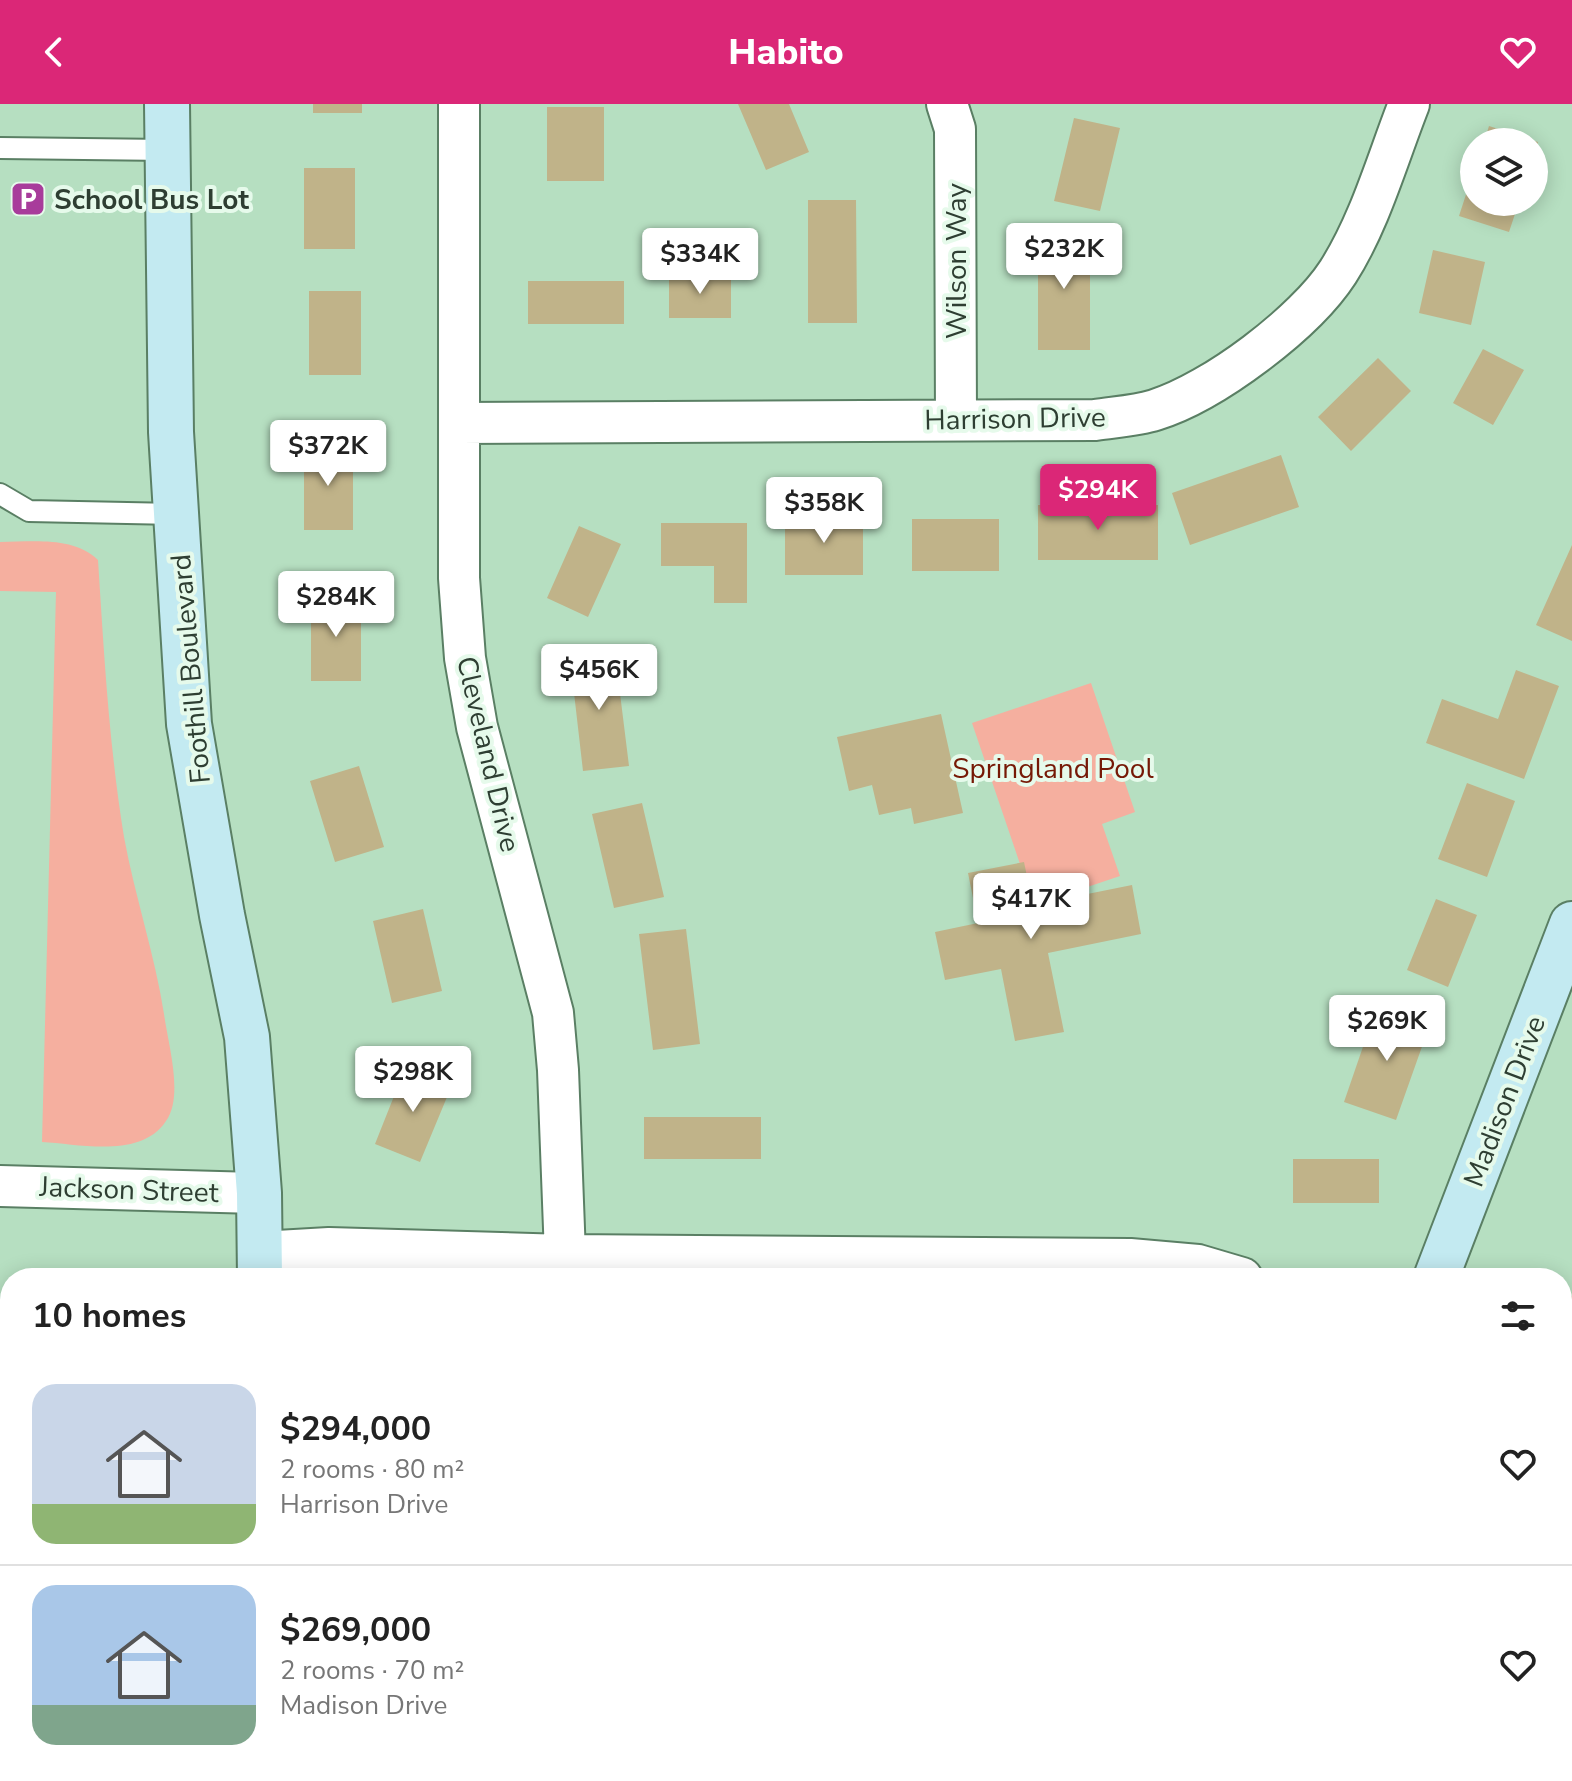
<!DOCTYPE html>
<html lang="en">
<head>
<meta charset="utf-8">
<style>
  body { margin:0; font-family:"Nunito Sans",sans-serif; background:#f2f2f2; color:#222; height:100vh; display:flex; flex-direction:column; font-size:30px; white-space:nowrap }
  * { box-sizing:border-box; margin:0 }
  p { font-size:26px; color:#767676 }
  .icon { flex:none; width:44px; height:44px; fill:none; stroke:currentColor; stroke-width:2; stroke-linecap:round; stroke-linejoin:round }
  .map { position:relative; flex:1; overflow:hidden }
  .drawer { position:absolute; left:0px; top:1164px; width:1572px; height:514px; display:flex; flex-direction:column; background:#fff; border-radius:32px 32px 0 0; box-shadow:0 4px 20px #0003 }
  .drawer>* { flex:none }
  .tools { position:absolute; left:1460px; top:24px; display:grid; gap:16px }
  .tools a { display:grid; place-items:center; width:88px; height:88px; border-radius:50%; background:#fff; box-shadow:0 4px 20px #0003; font-size:40px }
  .price { position:absolute; translate:-50% -68px; padding:0 18px; border-radius:8px; background:#fff; color:#222; font-size:26px; line-height:52px; filter:drop-shadow(0 2px 4px #0008) }
  .price::after { content:''; position:absolute; left:50%; top:48px; width:24px; height:18px; margin-left:-12px; background:inherit; clip-path:polygon(0 0,100% 0,50% 100%) }
  .price.selected { background:#db2777; color:#fff }
  ul { padding:0; list-style:none }
  li { display:flex; align-items:center; gap:24px; height:200px; padding:0 32px }
  li+li { border-top:2px solid #e0e0e0 }
  li span { display:grid; place-items:center; flex:none; width:224px; height:160px; border-radius:24px; color:#555 }
  li>.icon { margin-inline-start:auto }
  span .icon { width:96px; height:96px; fill:#fffc; stroke-width:1 }
  li b { font-size:34px }
  h2 { display:flex; justify-content:space-between; align-items:center; height:96px; padding:0 32px; font-size:34px }
  header { display:flex; justify-content:space-between; align-items:center; height:104px; padding:0 32px; background:#db2777; color:#fff; font-size:36px; font-weight:800 }
  .map>svg:first-child { display:block }
  .green { fill:#f5af9f }
  .building { fill:#c0b389 }
  .lines { fill:none; stroke-linecap:round; stroke-linejoin:round }
  .lane-casing { stroke:#5a7f64; stroke-width:24 }
  .street-casing { stroke:#5a7f64; stroke-width:44 }
  .secondary-casing { stroke:#5a7f64; stroke-width:48 }
  .path { stroke:#76947e; stroke-width:5; stroke-dasharray:6 6; stroke-linecap:butt }
  .lane { stroke:#fff; stroke-width:20 }
  .street { stroke:#fff; stroke-width:40 }
  .secondary { stroke:#c3eaf1; stroke-width:44 }
  .labels { text-anchor:middle; stroke-width:8; stroke-linejoin:round; paint-order:stroke }
  .poi-label { font-size:28px; font-weight:bold; fill:#2e3e32; stroke:#e6faeb; text-anchor:start }
  .street-label { font-size:28px; fill:#2e3e32; stroke:#e6faeb }
  .park-label { font-size:28px; fill:#761906; stroke:#e6faeb }
</style>
</head>
<body>
<header><svg class="icon" aria-label="back" viewBox="0 0 24 24"><path d="M15 5l-7 7 7 7"/></svg>Habito<svg class="icon" aria-label="heart" viewBox="0 0 24 24"><path d="M12 20l-8-8c-3-5 5-10 8-4 3-6 11-1 8 4z"/></svg></header>
<div class="map">
<svg width="1572" height="1677" viewBox="0 0 1572 1677">
  <rect width="100%" height="100%" fill="#b6dfc1"/>
  <path class="green" d="M0,438C33,438 73,432 98,456C104,549 109,641 124,733C135,793 155,851 164,910C168,940 184,992 166,1017C141,1055 80,1040 42,1038L56,488L0,487Z
    M1091,579L1135,708L1102,720L1120,772L1034,801L972,619Z"/>
  <path class="building" d="M313,0H362V9H313Z
    M738,0H789L809,48L766,66Z
    M547,3H604V77H547Z
    M1074,14L1120,24L1100,107L1054,97Z
    M1489,22L1538,38L1535,50L1534,38H1484Z
    M304,64H355V145H304Z
    M1473,69L1474,98H1519L1509,128L1459,112Z
    M808,96H856L857,219H808Z
    M1038,128H1090V246H1038Z
    M1433,146L1485,158L1471,221L1419,209Z
    M669,169H731V214H669Z
    M528,177H624V220H528Z
    M309,187H361V271H309Z
    M1483,245L1524,266L1493,321L1453,299Z
    M1378,254L1411,287L1351,347L1318,313Z
    M304,342H353V426H304Z
    M1281,351L1299,403L1190,441L1172,389Z
    M1038,401H1158V456H1038Z
    M785,411H863V471H785Z
    M912,415H999V467H912Z
    M661,419H747V499H714V462H661Z
    M579,422L621,440L588,513L547,494Z
    M1572,441V537L1536,521Z
    M311,493H361V577H311Z
    M615,549L629,662L583,667L570,554Z
    M1516,566L1559,582L1524,675L1426,639L1442,595L1498,615Z
    M941,610L963,709L914,720L911,704L879,711L872,681L849,687L837,633Z
    M359,662L384,743L335,758L310,677Z
    M1467,679L1515,697L1487,773L1438,755Z
    M642,699L664,793L614,804L592,710Z
    M1024,758L1033,801L1132,781L1141,830L1048,849L1064,928L1015,937L1001,865L945,876L935,828L978,819L968,769Z
    M1436,795L1477,811L1448,883L1407,866Z
    M423,805L442,887L392,899L373,817Z
    M686,825L700,940L653,946L639,830Z
    M1377,902L1430,920L1396,1016L1344,998Z
    M406,962L452,981L420,1058L375,1040Z
    M644,1013H761V1055H644Z
    M1293,1055H1379V1099H1293Z
    M1562,1190L1572,1192V1237L1562,1236Z
    M376,1668H423V1677H376Z
    M1315,1668H1397L1391,1677H1327Z"/>
  <g class="lines">
    <defs>
      <path id="lane" d="M0,44L167,46
        M0,390L29,407L176,410
        M0,1371H10"/>
      <path id="street" d="M459,0V474L465,554L477,623L553,909L558,966L565,1151
        M947,0L955,25L956,316
        M460,319L1095,316C1114,313 1136,312 1155,306C1213,288 1305,219 1338,168C1370,118 1387,56 1409,0
        M0,1082L259,1089
        M260,1148L329,1144L565,1151L1130,1155L1198,1161L1242,1174
        M578,1670L595,1677"/>
      <path id="secondary" d="M167,0L171,328L189,620L222,811L247,933L259,1089L260,1174
        M1436,1174L1572,820
        M261,1668V1677
        M1101,1677L1115,1668"/>
    </defs>
    <use href="#lane" class="lane-casing"/>
    <use href="#street" class="street-casing"/>
    <use href="#secondary" class="secondary-casing"/>
    <path class="path" d="M0,1560H10
      M0,1669H72"/>
    <use href="#lane" class="lane"/>
    <use href="#street" class="street"/>
    <use href="#secondary" class="secondary"/>
  </g>
  <defs>
    <symbol id="parking-square" viewBox="-11 -11 22 22"><rect x="-9" y="-9" width="18" height="18" rx="4" fill="#a83c9b" stroke="#e6faeb"/><path d="M-3.5-5.5H1a3.5 3.5 0 0 1 0 7H-1V5.5H-3.5ZM-1-3.4V-.6H.8a1.4 1.4 0 0 0 0-2.8Z" fill="#fff"/></symbol>
  </defs>
  <g fill-rule="evenodd">
    <use href="#parking-square" x="8" y="75" width="40" height="40"/>
  </g>
  <g class="labels">
    <g class="poi-label">
      <text x="54" y="105">School Bus Lot</text>
    </g>
    <g class="street-label">
      <text transform="translate(956 157) rotate(-90)" y="10">Wilson Way</text>
      <text transform="translate(1015 314) rotate(-1)" y="10">Harrison Drive</text>
      <text transform="translate(190 565) rotate(-95)" y="10">Foothill Boulevard</text>
      <text transform="translate(489 650) rotate(77)" y="10">Cleveland Drive</text>
      <text transform="translate(1504 997) rotate(-69)" y="10">Madison Drive</text>
      <text transform="translate(129 1085) rotate(2)" y="10">Jackson Street</text>
    </g>
    <g class="park-label">
      <text x="1053" y="674">Springland Pool</text>
    </g>
  </g>
</svg>
<div class="tools">
<a><svg class="icon" aria-label="layers" viewBox="0 0 24 24"><path d="M12 4l9 5-9 5-9-5zM3 14l9 5 9-5"/></svg></a>
</div>
<b class="price" style="left:1064px;top:187px">$232K</b>
<b class="price" style="left:700px;top:192px">$334K</b>
<b class="price" style="left:328px;top:384px">$372K</b>
<b class="price selected" style="left:1098px;top:428px">$294K</b>
<b class="price" style="left:824px;top:441px">$358K</b>
<b class="price" style="left:336px;top:535px">$284K</b>
<b class="price" style="left:599px;top:608px">$456K</b>
<b class="price" style="left:1031px;top:837px">$417K</b>
<b class="price" style="left:1387px;top:959px">$269K</b>
<b class="price" style="left:413px;top:1010px">$298K</b>
<section class="drawer">
<h2>10 homes<svg class="icon" aria-label="filters" viewBox="0 0 24 24"><path d="M4 7h16M4 17h16"/><circle cx="9" cy="7" r="2"/><circle cx="15" cy="17" r="2"/></svg></h2>
<ul>
<li><span style="background:linear-gradient(#c9d6e8 75%,#8fb573 0)"><svg class="icon" aria-label="home" viewBox="0 0 24 24"><path d="M3 11l9-7 9 7M6 9v11h12V9"/></svg></span><div><b>$294,000</b><p>2 rooms · 80 m²</p><p>Harrison Drive</p></div><svg class="icon" aria-label="heart" viewBox="0 0 24 24"><path d="M12 20l-8-8c-3-5 5-10 8-4 3-6 11-1 8 4z"/></svg></li>
<li><span style="background:linear-gradient(#a9c7e8 75%,#7fa58c 0)"><svg class="icon" aria-label="home" viewBox="0 0 24 24"><path d="M3 11l9-7 9 7M6 9v11h12V9"/></svg></span><div><b>$269,000</b><p>2 rooms · 70 m²</p><p>Madison Drive</p></div><svg class="icon" aria-label="heart" viewBox="0 0 24 24"><path d="M12 20l-8-8c-3-5 5-10 8-4 3-6 11-1 8 4z"/></svg></li>
</ul>
</section>
</div>
</body>
</html>
